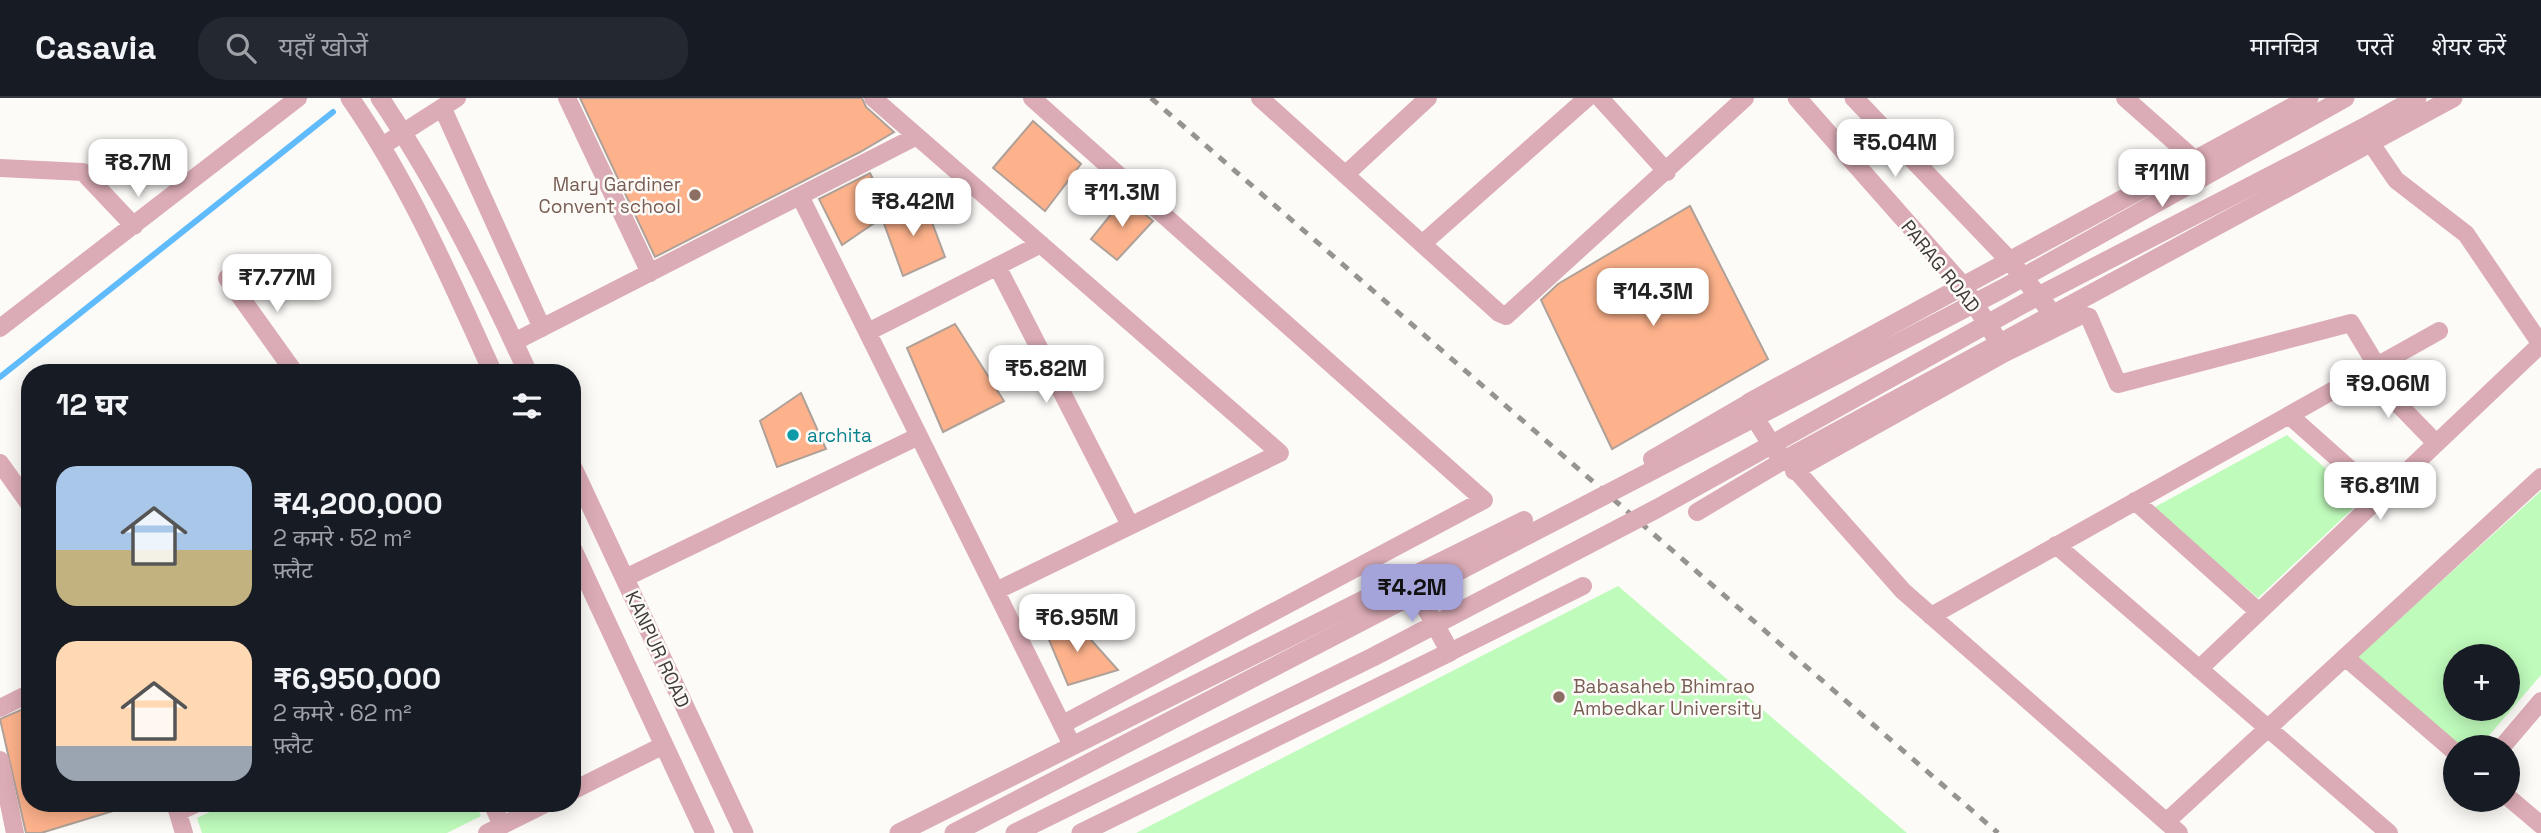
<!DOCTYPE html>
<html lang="hi">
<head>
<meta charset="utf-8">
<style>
  body { margin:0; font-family:"Space Grotesk","Noto Sans Devanagari",sans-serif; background:#242831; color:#f1f3f6; height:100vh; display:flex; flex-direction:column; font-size:26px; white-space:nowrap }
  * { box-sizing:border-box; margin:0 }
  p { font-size:23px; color:#9ea1a6 }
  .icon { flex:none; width:38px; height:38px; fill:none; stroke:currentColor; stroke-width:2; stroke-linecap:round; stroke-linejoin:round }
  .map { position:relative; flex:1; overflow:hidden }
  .panel { position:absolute; left:21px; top:266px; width:560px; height:448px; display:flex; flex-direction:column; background:#171b24; border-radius:28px; box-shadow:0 4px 18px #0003 }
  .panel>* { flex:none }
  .controls { position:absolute; left:2443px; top:546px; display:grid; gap:14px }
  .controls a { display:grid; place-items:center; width:77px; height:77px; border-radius:50%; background:#171b24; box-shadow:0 4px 18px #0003; font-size:35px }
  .price { position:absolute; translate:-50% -60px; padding:0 16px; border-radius:14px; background:#fff; color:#222; font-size:23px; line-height:46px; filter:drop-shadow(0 2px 4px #0008) }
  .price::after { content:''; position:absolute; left:50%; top:42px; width:21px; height:16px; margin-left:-10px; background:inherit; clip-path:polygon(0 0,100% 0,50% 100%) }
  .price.active { background:#a4a3da; color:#111 }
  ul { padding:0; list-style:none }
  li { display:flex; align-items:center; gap:21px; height:175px; padding:0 35px }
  li span { display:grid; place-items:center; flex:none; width:196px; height:140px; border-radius:21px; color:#555 }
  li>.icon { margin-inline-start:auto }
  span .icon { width:84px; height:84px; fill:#fffc; stroke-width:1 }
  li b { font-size:30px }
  h2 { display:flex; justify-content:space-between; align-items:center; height:84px; padding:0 35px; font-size:30px }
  header { display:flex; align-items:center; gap:42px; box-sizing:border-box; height:98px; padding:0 35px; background:#171b24; border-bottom:2px solid #363941 }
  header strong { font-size:33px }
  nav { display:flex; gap:38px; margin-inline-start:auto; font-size:24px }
  .search { width:490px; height:63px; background:#242831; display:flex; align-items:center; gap:18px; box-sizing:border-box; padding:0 24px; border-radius:28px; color:#9ea1a6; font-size:26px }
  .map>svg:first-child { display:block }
  .green { fill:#bffbbb; fill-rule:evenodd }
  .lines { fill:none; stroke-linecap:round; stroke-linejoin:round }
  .stream { stroke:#60bbfc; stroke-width:6 }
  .building { fill:#fdb28b; stroke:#afa098; stroke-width:2 }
  .minor { stroke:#dcacb6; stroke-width:18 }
  .tertiary { stroke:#dcacb6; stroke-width:19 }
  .rail { stroke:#97948f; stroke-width:5; stroke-dasharray:9 9; stroke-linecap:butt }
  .tertiary-bridge { stroke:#dcacb6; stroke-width:19 }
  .education-dot { fill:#8d6e63; stroke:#fdfbf8; stroke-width:2.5 }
  .culture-dot { fill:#0f9aa8; stroke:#fdfbf8; stroke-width:2.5 }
  .labels { text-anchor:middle; stroke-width:5; stroke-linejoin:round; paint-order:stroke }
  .education-label { font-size:19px; fill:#785e54; stroke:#fdfbf8; text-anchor:end }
  .street-label { font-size:19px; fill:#413c37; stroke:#fdfbf8 }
  .culture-label { font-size:19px; fill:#0d838f; stroke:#fdfbf8; text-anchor:start }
</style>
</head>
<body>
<header>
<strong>Casavia</strong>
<div class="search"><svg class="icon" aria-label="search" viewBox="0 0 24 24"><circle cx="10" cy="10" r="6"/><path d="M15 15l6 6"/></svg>यहाँ खोजें</div>
<nav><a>मानचित्र</a><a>परतें</a><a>शेयर करें</a></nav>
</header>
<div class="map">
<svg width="2541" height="735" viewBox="0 0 2541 735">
  <rect width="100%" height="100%" fill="#fdfbf8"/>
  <path class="green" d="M2287,337L2362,402L2258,500L2153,410Z
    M2541,393V577L2479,649H2455L2353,563ZM2455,558H2508V611H2455Z
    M1618,488L1907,735H1136Z
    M229,705H475L481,718L447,735H202L197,720Z"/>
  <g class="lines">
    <path class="stream" d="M0,279L333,14"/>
  </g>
  <path class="building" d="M580,0H862L866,9L894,34L860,54L655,159Z
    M1033,23L1081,66L1045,113L993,70Z
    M870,75L889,115L842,147L819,101Z
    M1125,99L1153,123L1117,162L1091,141Z
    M924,103L945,159L903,178L882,120Z
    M1690,108L1768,261L1612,351L1541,202L1558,186Z
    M955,226L1004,303L943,334L907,250Z
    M801,295L826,351L777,369L760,323Z
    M1075,524L1118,572L1068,587L1044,530Z
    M30,608V705H125L126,709L41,735H26L0,621Z"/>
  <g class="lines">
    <path class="minor" d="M567,0L650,175
      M873,0L1280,355L996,493
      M1032,0L1484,402L1063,626
      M1260,0L1499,215L1506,218L1745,0
      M1600,0L1667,74
      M2125,0L2195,62
      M443,11L542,230
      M2370,44L2396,82L2466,136L2540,245
      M382,48L457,0
      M0,70L83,74L134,128
      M1345,77L1428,0
      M800,98L1072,647
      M1422,146L1587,0
      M997,168L1130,427
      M227,180L295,275
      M0,230L298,0
      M868,234L1041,146
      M514,244L917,38
      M2367,274L2436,345
      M2289,317L2380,398
      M1652,361L1750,304
      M0,365L30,407
      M1794,373L2005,255L2082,217L2089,219L2118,286L2351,225L2377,268
      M2135,403L2259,514
      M1697,414L1786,361L1903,493L2179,735
      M2056,447L2389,735
      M1409,479L1524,422
      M625,480L919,338
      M1931,518L2439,233
      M1450,554L1583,488
      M2345,559L2455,654
      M2199,571L2541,246
      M0,610L30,595
      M2502,649L2541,603
      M0,662L15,735
      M572,693L662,648
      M2508,699L2541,727
      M175,705L184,735
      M492,705L502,728
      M178,714L197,705
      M2166,724L2541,379
      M487,735L547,705"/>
    <path class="tertiary" d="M350,0C409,85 450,180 493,275
      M380,0C438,86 485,181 528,275
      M1797,0L1963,188L1995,238
      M1854,0L2010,163L2048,210
      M2309,0L1750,304L1749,311L1777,355L1786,361L2453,0
      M2361,31L2417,0
      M572,368L744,735
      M572,450L705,735
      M899,735L1409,479L1450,554L1081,735"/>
    <path class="rail" d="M1151,0L1998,735"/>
    <path class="tertiary-bridge" d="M954,735L2002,191L2345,0
      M1015,735L1373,559L1658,410L2023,206L2361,31"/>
  </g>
  <g class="education-dot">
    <circle cx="695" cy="97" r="7"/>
    <circle cx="1559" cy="599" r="7"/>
  </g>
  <circle class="culture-dot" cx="793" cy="337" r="7"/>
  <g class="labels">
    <g class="education-label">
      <text x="681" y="93">Mary Gardiner<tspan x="681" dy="22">Convent school</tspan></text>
      <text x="1573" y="595" text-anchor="start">Babasaheb Bhimrao<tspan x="1573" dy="22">Ambedkar University</tspan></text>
    </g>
    <g class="street-label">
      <text transform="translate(1941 168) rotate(51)" y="7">PARAG ROAD</text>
      <text transform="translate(658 551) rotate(65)" y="7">KANPUR ROAD</text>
    </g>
    <g class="culture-label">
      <text x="807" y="344">archita</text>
    </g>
  </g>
</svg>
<div class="controls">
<a>+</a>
<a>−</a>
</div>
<b class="price" style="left:1895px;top:81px">₹5.04M</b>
<b class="price" style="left:138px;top:101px">₹8.7M</b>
<b class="price" style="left:2162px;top:111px">₹11M</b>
<b class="price" style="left:1122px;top:131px">₹11.3M</b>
<b class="price" style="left:913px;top:140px">₹8.42M</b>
<b class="price" style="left:277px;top:216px">₹7.77M</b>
<b class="price" style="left:1653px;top:230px">₹14.3M</b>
<b class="price" style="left:1046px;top:307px">₹5.82M</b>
<b class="price" style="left:2388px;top:322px">₹9.06M</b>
<b class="price" style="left:2380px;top:424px">₹6.81M</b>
<b class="price active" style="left:1412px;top:526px">₹4.2M</b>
<b class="price" style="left:1077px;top:556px">₹6.95M</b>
<section class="panel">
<h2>12 घर<svg class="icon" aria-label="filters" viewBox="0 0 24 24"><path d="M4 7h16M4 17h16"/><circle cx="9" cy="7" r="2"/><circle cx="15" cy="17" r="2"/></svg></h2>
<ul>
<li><span style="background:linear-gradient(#a9c7e8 60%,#c2b280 0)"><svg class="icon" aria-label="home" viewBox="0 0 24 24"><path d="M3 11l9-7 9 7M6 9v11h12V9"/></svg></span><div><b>₹4,200,000</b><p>2 कमरे · 52 m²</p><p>फ़्लैट</p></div></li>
<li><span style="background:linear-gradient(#ffd9b3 75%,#9aa5b1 0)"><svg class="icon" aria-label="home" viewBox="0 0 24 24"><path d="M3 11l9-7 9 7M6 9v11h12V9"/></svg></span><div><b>₹6,950,000</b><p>2 कमरे · 62 m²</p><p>फ़्लैट</p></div></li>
</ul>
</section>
</div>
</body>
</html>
